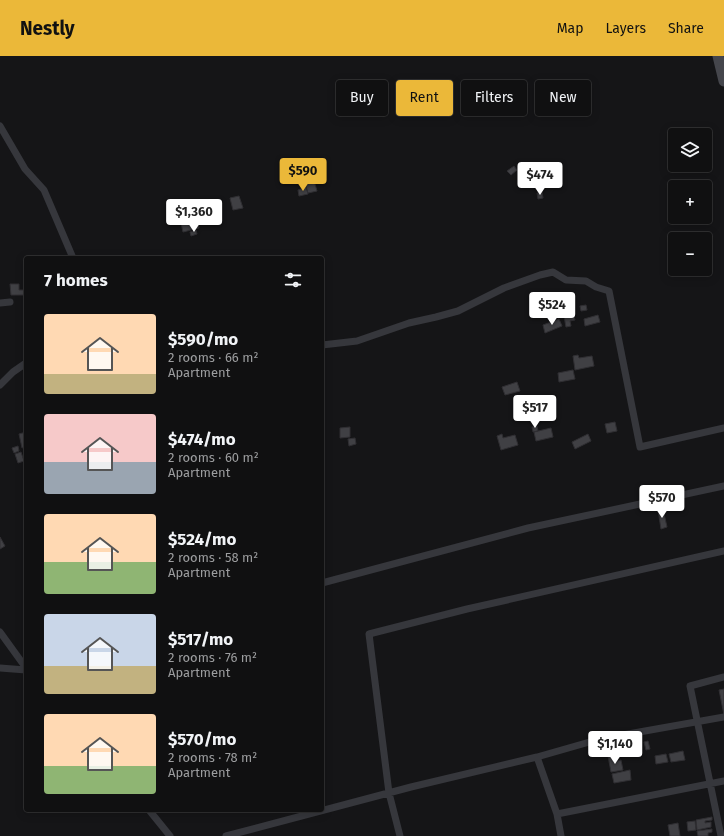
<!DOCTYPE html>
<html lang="en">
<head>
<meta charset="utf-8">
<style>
  body { margin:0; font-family:"Fira Sans",sans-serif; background:#1e1e1f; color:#f1f3f6; height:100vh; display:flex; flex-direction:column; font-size:15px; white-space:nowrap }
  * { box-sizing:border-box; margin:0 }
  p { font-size:13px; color:#9c9d9f }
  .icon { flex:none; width:22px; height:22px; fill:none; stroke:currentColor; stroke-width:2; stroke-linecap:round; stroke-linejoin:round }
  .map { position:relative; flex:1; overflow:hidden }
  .details { position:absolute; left:24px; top:200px; width:300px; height:556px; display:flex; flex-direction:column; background:#101011; border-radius:4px; box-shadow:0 2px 10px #0003,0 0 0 1px #303031 }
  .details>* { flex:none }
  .hud { position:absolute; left:336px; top:24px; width:328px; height:36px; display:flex; gap:8px }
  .controls { position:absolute; left:668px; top:72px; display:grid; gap:8px }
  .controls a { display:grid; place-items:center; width:44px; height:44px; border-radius:4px; background:#101011; box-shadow:0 2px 10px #0003,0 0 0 1px #303031; font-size:20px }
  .price { position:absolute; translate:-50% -34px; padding:0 9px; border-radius:4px; background:#fff; color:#222; font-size:13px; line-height:26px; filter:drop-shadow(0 1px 2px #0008) }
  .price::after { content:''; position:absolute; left:50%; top:24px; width:12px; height:9px; margin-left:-6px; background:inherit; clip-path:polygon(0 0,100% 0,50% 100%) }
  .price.active { background:#ebb839; color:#111 }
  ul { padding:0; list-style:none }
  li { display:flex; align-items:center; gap:12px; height:100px; padding:0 20px }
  li span { display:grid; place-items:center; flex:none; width:112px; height:80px; border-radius:4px; color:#555 }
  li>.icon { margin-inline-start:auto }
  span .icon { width:48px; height:48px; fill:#fffc; stroke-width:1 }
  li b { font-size:17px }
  h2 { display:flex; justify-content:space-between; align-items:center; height:48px; padding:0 20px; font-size:17px }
  .tag { padding:0 14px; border-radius:4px; background:#101011; box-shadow:0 2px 10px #0003,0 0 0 1px #303031; font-size:14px; line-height:36px }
  .tag.active { background:#ebb839; color:#111 }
  header { display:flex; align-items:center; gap:24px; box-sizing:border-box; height:56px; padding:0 20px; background:#ebb839; color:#111 }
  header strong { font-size:19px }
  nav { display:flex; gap:22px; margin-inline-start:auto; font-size:14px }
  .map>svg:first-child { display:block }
  .building { fill:#404044; stroke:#302f33 }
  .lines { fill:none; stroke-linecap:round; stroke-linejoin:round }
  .street { stroke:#36373c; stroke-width:7 }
  .secondary { stroke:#45464c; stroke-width:11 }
</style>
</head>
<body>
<header>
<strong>Nestly</strong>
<nav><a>Map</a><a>Layers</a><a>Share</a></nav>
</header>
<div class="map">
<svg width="724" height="780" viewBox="0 0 724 780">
  <rect width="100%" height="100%" fill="#151517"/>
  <path class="building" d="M514,110L517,114L511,119L507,115Z
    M313,121L317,135L308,137L304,124Z
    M306,131L308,138L299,140L298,134Z
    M542,136L543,142L538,143L537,137Z
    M239,140L243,152L233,154L230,142Z
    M197,163L199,172L183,176L181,167Z
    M196,174L197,178L191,180L190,176Z
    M10,228H19V234H26V239H11Z
    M586,249L587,254L581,255L580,250Z
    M572,253L575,264L570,265L571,270L566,271L563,255Z
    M598,259L600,266L585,270L584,263Z
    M559,263L562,270L545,277L543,269Z
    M578,299L579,302L592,300L594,310L575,314L573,300Z
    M573,314L575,323L559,326L558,317Z
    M517,326L520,335L505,339L502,331Z
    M615,366L617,375L607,377L605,368Z
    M537,370L538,375L533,376L532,371Z
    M350,371V381L340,382V372Z
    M551,372L553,381L536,385L534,376Z
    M26,376V393L25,391L22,392L19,378Z
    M502,378L503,382L515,379L518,389L501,394L497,380Z
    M588,378L591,385L575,393L572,386Z
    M355,382L356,388L349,390L348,383Z
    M18,390L19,395L14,397L12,392Z
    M21,396L24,405L18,407L15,398Z
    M663,453L667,471L661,473L658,454Z
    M0,481L5,490L0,493Z
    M724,633V659L719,634Z
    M648,685L650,693L646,694L644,686Z
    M683,695L685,704L671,706L669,698Z
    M666,698L668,706L656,708L655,700Z
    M613,699L614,706L621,704L623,714L611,716L608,700Z
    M630,714L631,724L614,727L612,718Z
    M712,761V764L705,765V767L711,766V771L697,774L696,764Z
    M695,765L696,774L688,775L687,766Z
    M678,767L680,780H670L668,769Z
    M712,773V776L708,777V780H698L697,775Z"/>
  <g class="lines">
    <path class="street" d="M0,70L25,113L44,134L73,202
      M0,247L10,246
      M322,289L357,285L409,267L436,261L458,255L504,232L540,219L553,216L566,224L586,225L596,231L609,235L640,391L724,372
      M0,329L13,316L26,307
      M322,527L528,472L724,430
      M0,576L26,612
      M0,612L26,614
      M537,701L557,758L724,725
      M149,754L170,780
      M557,758L561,780
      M226,780L411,731L537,701L600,683L724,661
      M400,780L389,737L369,578L467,553L724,495
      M721,780L690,630L724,621"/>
    <path class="secondary" d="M718,0L724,25"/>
  </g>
</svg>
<div class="controls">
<a><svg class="icon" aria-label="layers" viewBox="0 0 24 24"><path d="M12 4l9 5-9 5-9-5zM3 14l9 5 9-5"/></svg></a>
<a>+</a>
<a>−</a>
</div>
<b class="price active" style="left:303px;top:136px">$590</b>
<b class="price" style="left:540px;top:140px">$474</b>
<b class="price" style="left:194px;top:177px">$1,360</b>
<b class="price" style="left:552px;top:270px">$524</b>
<b class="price" style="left:535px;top:373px">$517</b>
<b class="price" style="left:662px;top:463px">$570</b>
<b class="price" style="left:615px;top:709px">$1,140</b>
<div class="hud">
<a class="tag">Buy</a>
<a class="tag active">Rent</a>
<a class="tag">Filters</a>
<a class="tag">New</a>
</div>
<section class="details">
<h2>7 homes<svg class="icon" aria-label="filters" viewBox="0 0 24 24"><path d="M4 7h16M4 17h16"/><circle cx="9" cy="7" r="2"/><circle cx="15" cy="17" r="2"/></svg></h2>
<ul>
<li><span style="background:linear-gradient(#ffd9b3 75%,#c2b280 0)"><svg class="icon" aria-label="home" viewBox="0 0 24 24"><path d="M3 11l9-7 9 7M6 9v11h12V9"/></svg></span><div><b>$590/mo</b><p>2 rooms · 66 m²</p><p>Apartment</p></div></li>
<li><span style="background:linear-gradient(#f6c9c9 60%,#9aa5b1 0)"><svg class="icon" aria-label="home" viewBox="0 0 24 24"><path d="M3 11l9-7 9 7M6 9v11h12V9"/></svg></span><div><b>$474/mo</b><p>2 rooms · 60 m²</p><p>Apartment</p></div></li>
<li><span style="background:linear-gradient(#ffd9b3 60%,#8fb573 0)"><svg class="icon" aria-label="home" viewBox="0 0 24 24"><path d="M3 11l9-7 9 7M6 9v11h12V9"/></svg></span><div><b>$524/mo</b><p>2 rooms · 58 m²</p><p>Apartment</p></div></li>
<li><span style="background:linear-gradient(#c9d6e8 65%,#c2b280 0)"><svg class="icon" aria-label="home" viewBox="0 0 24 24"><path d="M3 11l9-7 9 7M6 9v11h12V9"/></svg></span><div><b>$517/mo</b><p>2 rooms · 76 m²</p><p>Apartment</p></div></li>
<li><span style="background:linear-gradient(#ffd9b3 65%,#8fb573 0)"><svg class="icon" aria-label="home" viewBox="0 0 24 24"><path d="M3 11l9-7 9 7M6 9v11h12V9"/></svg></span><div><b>$570/mo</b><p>2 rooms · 78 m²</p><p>Apartment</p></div></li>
</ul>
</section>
</div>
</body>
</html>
